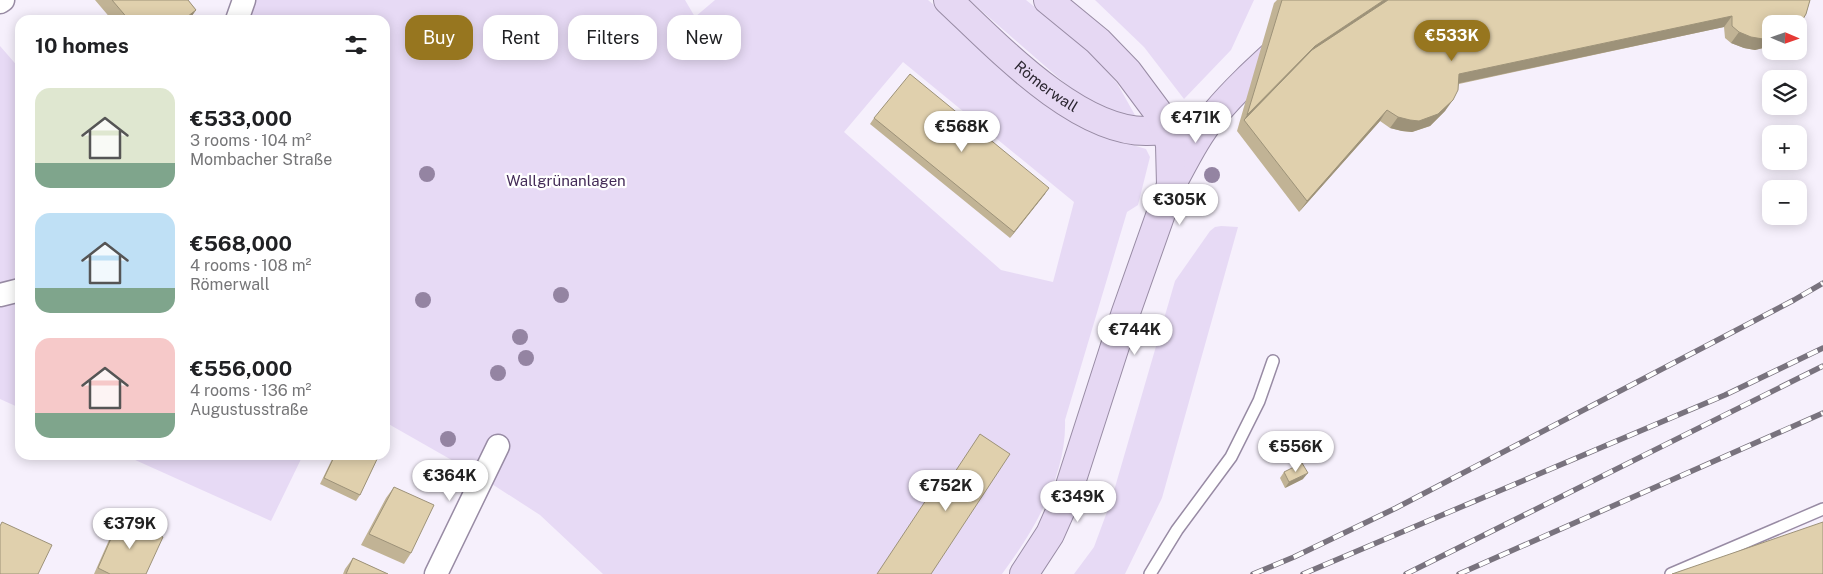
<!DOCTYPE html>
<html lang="en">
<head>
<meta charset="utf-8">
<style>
  body { margin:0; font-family:"Public Sans",sans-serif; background:#f6f6f6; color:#202124; height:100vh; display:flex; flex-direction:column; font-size:19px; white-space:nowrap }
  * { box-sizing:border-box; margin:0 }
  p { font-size:16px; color:#757577 }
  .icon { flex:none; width:28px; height:28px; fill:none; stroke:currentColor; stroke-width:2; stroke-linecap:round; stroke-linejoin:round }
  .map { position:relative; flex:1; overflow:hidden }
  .sheet { position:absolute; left:15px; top:15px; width:375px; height:445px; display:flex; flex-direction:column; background:#fff; border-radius:15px; box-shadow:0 2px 12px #0003 }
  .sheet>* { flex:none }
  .top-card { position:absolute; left:405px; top:15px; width:475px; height:45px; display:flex; gap:10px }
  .needle { width:32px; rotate:92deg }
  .fabs { position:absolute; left:1762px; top:15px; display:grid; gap:10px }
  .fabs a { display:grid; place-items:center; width:45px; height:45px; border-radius:10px; background:#fff; box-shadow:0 2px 12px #0003; font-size:25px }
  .price { position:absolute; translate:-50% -42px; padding:0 11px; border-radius:18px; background:#fff; color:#222; font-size:16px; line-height:32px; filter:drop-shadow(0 1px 2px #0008) }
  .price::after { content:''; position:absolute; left:50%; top:30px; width:15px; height:11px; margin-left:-8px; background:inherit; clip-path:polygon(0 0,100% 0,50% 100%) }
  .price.on { background:#97761f; color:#fff }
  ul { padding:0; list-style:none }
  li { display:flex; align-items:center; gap:15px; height:125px; padding:0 20px }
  li span { display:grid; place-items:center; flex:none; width:140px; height:100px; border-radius:15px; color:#555 }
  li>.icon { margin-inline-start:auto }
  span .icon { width:60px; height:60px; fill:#fffc; stroke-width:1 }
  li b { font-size:21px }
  h2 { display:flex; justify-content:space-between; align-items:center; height:60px; padding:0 20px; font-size:21px }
  .tag { padding:0 18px; border-radius:15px; background:#fff; box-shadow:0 2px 12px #0003; font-size:18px; line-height:45px }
  .tag.on { background:#97761f; color:#fff }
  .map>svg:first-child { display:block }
  .green { fill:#e7daf5; fill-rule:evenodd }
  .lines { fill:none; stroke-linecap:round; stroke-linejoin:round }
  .lane-casing { stroke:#988ba4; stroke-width:14 }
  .street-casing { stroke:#988ba4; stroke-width:25 }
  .secondary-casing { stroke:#988ba4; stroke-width:30 }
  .lane { stroke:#fff; stroke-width:11 }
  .street { stroke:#fff; stroke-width:22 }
  .secondary { stroke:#e6d8f3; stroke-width:28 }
  .rail-casing { stroke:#79737e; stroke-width:5.5 }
  .rail { stroke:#fff; stroke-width:4; stroke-dasharray:11; stroke-linecap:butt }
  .tree { fill:#9484a2 }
  .wall { fill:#c1b395 }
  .shaded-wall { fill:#9d9279 }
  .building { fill:#e0d0ad; stroke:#9d9279 }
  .labels { text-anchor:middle; stroke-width:4.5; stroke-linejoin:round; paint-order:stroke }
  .street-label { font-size:15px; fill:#2b2630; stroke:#fff }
  .park-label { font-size:15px; fill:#442c58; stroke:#fff }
</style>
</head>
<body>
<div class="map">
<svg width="1823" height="574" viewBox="0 0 1823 574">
  <rect width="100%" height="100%" fill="#f6f0fc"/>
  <path class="green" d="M256,0H685L695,17L715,0H928L1066,115L1106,137L1146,149L1150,157L1138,205L1127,212L1065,420C1067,475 1034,531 1002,574H603L540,515L478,475L385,422V20H249ZM903,62L1074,202L1053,282L1001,270L844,132Z
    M969,0H1026L1087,49L1117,83L1136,117L1093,105L1061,80Z
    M1095,0H1254L1231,50L1184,99L1144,47Z
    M0,46L20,69V408L0,399Z
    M1221,226L1238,227L1162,498L1125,574H1074L1094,547L1111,501L1175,281L1210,231L1215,227Z
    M124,455H303L271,521Z"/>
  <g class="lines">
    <defs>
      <path id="lane" d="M1150,574L1177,530L1231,457L1259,401L1273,361
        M1671,574L1823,509"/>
      <path id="street" d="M0,2L3,0
        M237,20L244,0
        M0,295L20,290
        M436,574L498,446"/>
      <g id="secondary">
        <path id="s1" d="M948,0C996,45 1077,132 1147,131C1170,131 1193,123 1214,116"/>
        <path d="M1172,184C1185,160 1197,135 1215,114C1235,90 1257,70 1280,49"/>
        <path d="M1024,574L1050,534L1066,498L1125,315L1171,185L1170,145L1166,129L1157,111L1128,72L1098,41L1048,0"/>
      </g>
    </defs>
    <use href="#lane" class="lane-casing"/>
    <use href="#street" class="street-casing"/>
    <use href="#secondary" class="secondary-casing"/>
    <use href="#lane" class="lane"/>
    <use href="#street" class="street"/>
    <use href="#secondary" class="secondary"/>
    <defs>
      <path id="rail" d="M1253,574L1294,557L1396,508L1794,300L1823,283
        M1303,574L1725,395L1823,348
        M1406,574L1823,366
        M1459,574L1823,413"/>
    </defs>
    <use href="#rail" class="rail-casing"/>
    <use href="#rail" class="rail"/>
  </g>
  <g class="tree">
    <circle cx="427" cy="174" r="8"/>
    <circle cx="1212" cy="175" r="8"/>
    <circle cx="561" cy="295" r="8"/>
    <circle cx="423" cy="300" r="8"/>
    <circle cx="520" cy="337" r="8"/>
    <circle cx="526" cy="358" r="8"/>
    <circle cx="498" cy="373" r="8"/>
    <circle cx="448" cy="439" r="8"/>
  </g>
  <path class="wall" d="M95,0H188L196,10L189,20H112Z
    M1277,0H1810L1806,14L1799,25V24H1771V46L1755,50L1744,48L1731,43L1725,38L1724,27L1459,84L1445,111L1430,126L1412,132L1402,131L1390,128L1380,121L1299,212L1237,131L1274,3Z
    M874,118L1045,194L1010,238L870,124Z
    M334,455H379L360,495L356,501L320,484Z
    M1284,472L1303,479L1285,488L1280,478Z
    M394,487L411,553L404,564L361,545L386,498Z
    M120,518L146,574H94L116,524Z
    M353,558L388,574H343L345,569Z"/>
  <path class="shaded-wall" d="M1384,0H1397L1244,120L1247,115L1315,46Z
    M196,10L189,20H183Z
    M1732,16L1724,27L1451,85L1459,74Z
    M1739,32L1771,37V46L1755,50L1744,48L1731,43Z
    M1453,100L1445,111L1430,126L1412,132L1402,131L1390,128L1398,117Z
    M1387,110L1380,121L1299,212L1307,201Z
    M1049,188L1045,194L1010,238L1014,232Z
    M1308,473L1303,479L1285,488L1289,482Z"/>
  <path class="building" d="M112,0H188L196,10L183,20H129Z
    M1282,0H1384L1315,46L1247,115Z
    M1388,0H1810L1806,14L1803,19L1798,24H1771V37L1763,39L1751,37L1739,32L1732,26V16L1459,74L1458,90L1453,100L1438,114L1419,121L1410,120L1398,117L1387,110L1307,201L1244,120L1312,50Z
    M910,74L1049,188L1014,232L874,118Z
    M980,434L1010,454L931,574H877L942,476L949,481Z
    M335,455H379L360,495L324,478Z
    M1302,463L1308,473L1289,482L1284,472Z
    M394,487L434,505L411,553L369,534Z
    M120,518L163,537L146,574H110L98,568Z
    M2,522L52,545L38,574H0V526Z
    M1823,522V574H1672Z
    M353,558L388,574H346Z"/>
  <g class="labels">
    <g class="street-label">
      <text dy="5" stroke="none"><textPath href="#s1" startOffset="131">Römerwall</textPath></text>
    </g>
    <g class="park-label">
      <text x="566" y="186">Wallgrünanlagen</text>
    </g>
  </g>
</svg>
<div class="fabs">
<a><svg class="needle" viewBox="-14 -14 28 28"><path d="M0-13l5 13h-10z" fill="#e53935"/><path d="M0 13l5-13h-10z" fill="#757577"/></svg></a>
<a><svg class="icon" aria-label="layers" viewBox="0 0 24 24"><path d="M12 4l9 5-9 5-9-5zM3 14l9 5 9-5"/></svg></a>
<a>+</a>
<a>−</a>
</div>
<b class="price on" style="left:1452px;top:62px">€533K</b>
<b class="price" style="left:1196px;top:144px">€471K</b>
<b class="price" style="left:962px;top:153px">€568K</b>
<b class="price" style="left:1180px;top:226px">€305K</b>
<b class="price" style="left:1135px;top:356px">€744K</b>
<b class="price" style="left:1296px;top:473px">€556K</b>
<b class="price" style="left:450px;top:502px">€364K</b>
<b class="price" style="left:946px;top:512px">€752K</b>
<b class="price" style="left:1078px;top:523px">€349K</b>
<b class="price" style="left:130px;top:550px">€379K</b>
<div class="top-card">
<a class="tag on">Buy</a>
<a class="tag">Rent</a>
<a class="tag">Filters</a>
<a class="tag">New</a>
</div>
<section class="sheet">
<h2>10 homes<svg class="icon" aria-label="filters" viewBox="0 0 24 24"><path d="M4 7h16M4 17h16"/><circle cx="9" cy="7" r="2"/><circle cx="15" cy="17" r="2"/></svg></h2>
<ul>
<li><span style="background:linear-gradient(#dfe7d0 75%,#7fa58c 0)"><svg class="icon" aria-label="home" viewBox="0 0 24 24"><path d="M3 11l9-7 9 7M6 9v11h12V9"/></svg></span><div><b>€533,000</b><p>3 rooms · 104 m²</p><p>Mombacher Straße</p></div></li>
<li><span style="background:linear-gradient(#bfe0f5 75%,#7fa58c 0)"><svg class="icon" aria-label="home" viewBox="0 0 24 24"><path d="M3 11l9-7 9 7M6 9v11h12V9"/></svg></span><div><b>€568,000</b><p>4 rooms · 108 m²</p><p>Römerwall</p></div></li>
<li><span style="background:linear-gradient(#f6c9c9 75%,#7fa58c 0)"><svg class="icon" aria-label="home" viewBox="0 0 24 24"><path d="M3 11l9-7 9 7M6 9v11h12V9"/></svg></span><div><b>€556,000</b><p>4 rooms · 136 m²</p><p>Augustusstraße</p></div></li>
</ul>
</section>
</div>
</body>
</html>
